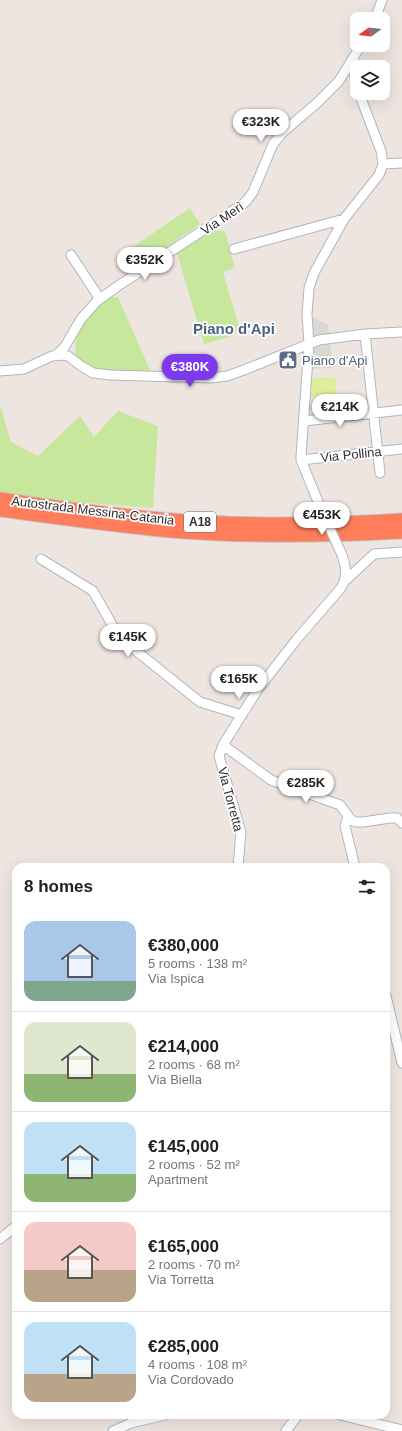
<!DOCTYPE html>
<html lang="en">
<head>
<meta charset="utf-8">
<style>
  body { margin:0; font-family:Arial,sans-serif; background:#f6f6f6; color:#202124; height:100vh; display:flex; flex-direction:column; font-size:15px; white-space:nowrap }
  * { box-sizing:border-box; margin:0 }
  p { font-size:13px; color:#757577 }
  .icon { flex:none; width:22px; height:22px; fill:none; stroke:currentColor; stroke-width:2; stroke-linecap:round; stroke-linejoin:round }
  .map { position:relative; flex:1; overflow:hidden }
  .details { position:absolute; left:12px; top:863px; width:378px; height:556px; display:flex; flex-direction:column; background:#fff; border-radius:12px; box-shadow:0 4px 16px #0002 }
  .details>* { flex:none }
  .needle { width:26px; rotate:255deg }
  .controls { position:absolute; left:350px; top:12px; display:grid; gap:8px }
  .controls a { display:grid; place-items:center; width:40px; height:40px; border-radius:8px; background:#fff; box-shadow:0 4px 16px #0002; font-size:20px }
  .price { position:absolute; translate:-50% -34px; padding:0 9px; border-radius:14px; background:#fff; color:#222; font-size:13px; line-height:26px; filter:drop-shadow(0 1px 2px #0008) }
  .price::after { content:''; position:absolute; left:50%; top:24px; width:12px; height:9px; margin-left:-6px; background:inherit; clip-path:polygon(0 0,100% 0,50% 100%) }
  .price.current { background:#7c3aed; color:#fff }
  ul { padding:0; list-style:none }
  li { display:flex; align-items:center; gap:12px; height:100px; padding:0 12px }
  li+li { border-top:1px solid #e0e0e0 }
  li span { display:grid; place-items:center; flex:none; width:112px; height:80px; border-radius:12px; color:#555 }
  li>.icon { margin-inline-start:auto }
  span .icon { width:48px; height:48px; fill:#fffc; stroke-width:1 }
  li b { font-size:17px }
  h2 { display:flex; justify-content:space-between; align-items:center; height:48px; padding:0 12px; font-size:17px }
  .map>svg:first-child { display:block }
  .green { fill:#c6e79c }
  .pitch { fill:#ddee98 }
  .plaza { fill:#dbd7d3 }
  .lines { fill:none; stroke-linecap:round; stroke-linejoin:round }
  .minor-casing { stroke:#b0b6be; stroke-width:11 }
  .highway-casing { stroke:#c4c4c4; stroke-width:15 }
  .minor { stroke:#fff; stroke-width:9 }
  .highway { stroke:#ff7d5b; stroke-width:13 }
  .minor-bridge-casing { stroke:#b0b6be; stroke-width:11; stroke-linecap:butt }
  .minor-bridge { stroke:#fff; stroke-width:9 }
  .labels { text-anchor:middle; stroke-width:3.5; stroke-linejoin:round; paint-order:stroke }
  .shield { fill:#fff; stroke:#6d6d6d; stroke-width:1 }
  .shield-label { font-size:12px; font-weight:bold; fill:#2e2e2e }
  .street-label { font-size:13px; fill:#2e2e2e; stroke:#fff }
  .service-label { font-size:13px; fill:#4e5e75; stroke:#fff; text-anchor:start }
  .quarter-label { font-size:15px; font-weight:bold; fill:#4c6181; stroke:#fff }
</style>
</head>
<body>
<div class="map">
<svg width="402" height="1431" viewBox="0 0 402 1431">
  <rect width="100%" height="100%" fill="#efe5e0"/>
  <path class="green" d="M190,208L200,224L138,267L127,251Z
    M206,231H225L235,268L223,272L239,327L232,336L204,344L176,250Z
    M108,297H118L152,375L91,368L76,357C74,343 77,327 86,315C92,309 101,303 108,297Z
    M0,405L11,442L38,456L80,416L94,437L118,411L158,426L153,508L0,496Z"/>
  <path class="pitch" d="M335,377L337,395L309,397L310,378Z"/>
  <path class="plaza" d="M307,314L328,325L333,368L307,369Z"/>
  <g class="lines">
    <defs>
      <path id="minor" d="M375,19L382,0
        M354,57L353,65L357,88
        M383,164L402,163
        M234,249L344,219
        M71,255L100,299
        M365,334L380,473
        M57,354L64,348L81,319L97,301L118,286L243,204L248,199L253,192L273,144L283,132L317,103L339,81L361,45
        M0,371L24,369L52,356L62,355L68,356L81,366L93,373L111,375L211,378L227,376L244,370L319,340L365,334L402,332
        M304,421L402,410
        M301,460L402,449
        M321,509L301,460V456L309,344L307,314L309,288L314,273L344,219L379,175L383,164L381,151L359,93
        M41,559L93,591L119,637L200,702L242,715
        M346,580L374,554L402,552
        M223,745L271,780L340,805L351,820L356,822H363L390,818H397L402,823
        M348,817L345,826L355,867
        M238,867L241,832L221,763L219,756L223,745L258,689L297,639L341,588C348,576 346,567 342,555
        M386,996L402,1063
        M0,1239L16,1226
        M340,1415L402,1430
        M113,1431L131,1423L165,1415
        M286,1431L295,1419L296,1415"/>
      <path id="highway" d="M0,499C53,507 106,514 160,519C240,526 321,525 402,520
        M0,510C61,518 122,527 184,532C256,537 329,536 402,532"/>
    </defs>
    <use href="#minor" class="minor-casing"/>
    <use href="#highway" class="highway-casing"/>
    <use href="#minor" class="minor"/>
    <use href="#highway" class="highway"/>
    <defs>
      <path id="minor-bridge" d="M321,509L342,555"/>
    </defs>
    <use href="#minor-bridge" class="minor-bridge-casing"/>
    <use href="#minor-bridge" class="minor-bridge"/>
  </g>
  <defs>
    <symbol id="civic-square" viewBox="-11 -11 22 22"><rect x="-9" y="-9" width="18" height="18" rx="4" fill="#5c6f8a" stroke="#fff"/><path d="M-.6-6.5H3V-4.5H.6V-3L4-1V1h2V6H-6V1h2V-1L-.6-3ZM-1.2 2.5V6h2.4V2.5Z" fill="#fff"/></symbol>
  </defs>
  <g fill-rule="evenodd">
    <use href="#civic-square" x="277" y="349" width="22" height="22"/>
  </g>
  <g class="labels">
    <rect class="shield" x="184" y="512" width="32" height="20" rx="3"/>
    <g class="shield-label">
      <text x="200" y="526">A18</text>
    </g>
    <g class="street-label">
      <text transform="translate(222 218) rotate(-34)" y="5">Via Merì</text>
      <text transform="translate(351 454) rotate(-6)" y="5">Via Pollina</text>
      <text transform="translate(93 510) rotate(7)" y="5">Autostrada Messina-Catania</text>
      <text transform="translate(231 799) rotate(75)" y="5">Via Torretta</text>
    </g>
    <g class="service-label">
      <text x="302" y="365">Piano d'Api</text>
    </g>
    <g class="quarter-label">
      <text x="234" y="334">Piano d'Api</text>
    </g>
  </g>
</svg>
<div class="controls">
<a><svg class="needle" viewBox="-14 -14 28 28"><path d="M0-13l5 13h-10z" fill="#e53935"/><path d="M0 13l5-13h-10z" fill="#757577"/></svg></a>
<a><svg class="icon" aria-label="layers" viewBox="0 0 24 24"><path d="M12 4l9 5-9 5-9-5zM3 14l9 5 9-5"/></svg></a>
</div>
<b class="price" style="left:261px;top:143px">€323K</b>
<b class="price" style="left:145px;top:281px">€352K</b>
<b class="price current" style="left:190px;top:388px">€380K</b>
<b class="price" style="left:340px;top:428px">€214K</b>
<b class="price" style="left:322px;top:536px">€453K</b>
<b class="price" style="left:128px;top:658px">€145K</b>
<b class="price" style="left:239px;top:700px">€165K</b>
<b class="price" style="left:306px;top:804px">€285K</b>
<section class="details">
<h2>8 homes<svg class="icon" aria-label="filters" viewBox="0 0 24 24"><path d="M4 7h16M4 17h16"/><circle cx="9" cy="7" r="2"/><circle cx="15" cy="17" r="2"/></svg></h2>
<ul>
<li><span style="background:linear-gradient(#a9c7e8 75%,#7fa58c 0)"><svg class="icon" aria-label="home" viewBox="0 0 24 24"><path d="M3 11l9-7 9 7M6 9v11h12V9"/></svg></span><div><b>€380,000</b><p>5 rooms · 138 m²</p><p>Via Ispica</p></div></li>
<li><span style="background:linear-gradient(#dfe7d0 65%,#8fb573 0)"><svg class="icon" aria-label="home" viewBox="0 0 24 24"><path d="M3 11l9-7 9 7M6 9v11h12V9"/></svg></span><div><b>€214,000</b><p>2 rooms · 68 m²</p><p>Via Biella</p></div></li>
<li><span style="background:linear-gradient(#bfe0f5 65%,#8fb573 0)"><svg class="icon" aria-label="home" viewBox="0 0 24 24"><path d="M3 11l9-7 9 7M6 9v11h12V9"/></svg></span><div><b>€145,000</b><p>2 rooms · 52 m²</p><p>Apartment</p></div></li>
<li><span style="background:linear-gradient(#f6c9c9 60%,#b9a48a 0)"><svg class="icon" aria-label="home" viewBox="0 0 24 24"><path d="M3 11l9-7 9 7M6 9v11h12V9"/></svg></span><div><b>€165,000</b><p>2 rooms · 70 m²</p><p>Via Torretta</p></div></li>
<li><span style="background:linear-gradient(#bfe0f5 65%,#b9a48a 0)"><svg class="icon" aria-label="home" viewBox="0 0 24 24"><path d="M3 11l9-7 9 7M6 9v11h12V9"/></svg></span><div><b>€285,000</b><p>4 rooms · 108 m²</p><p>Via Cordovado</p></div></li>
</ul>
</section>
</div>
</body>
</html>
